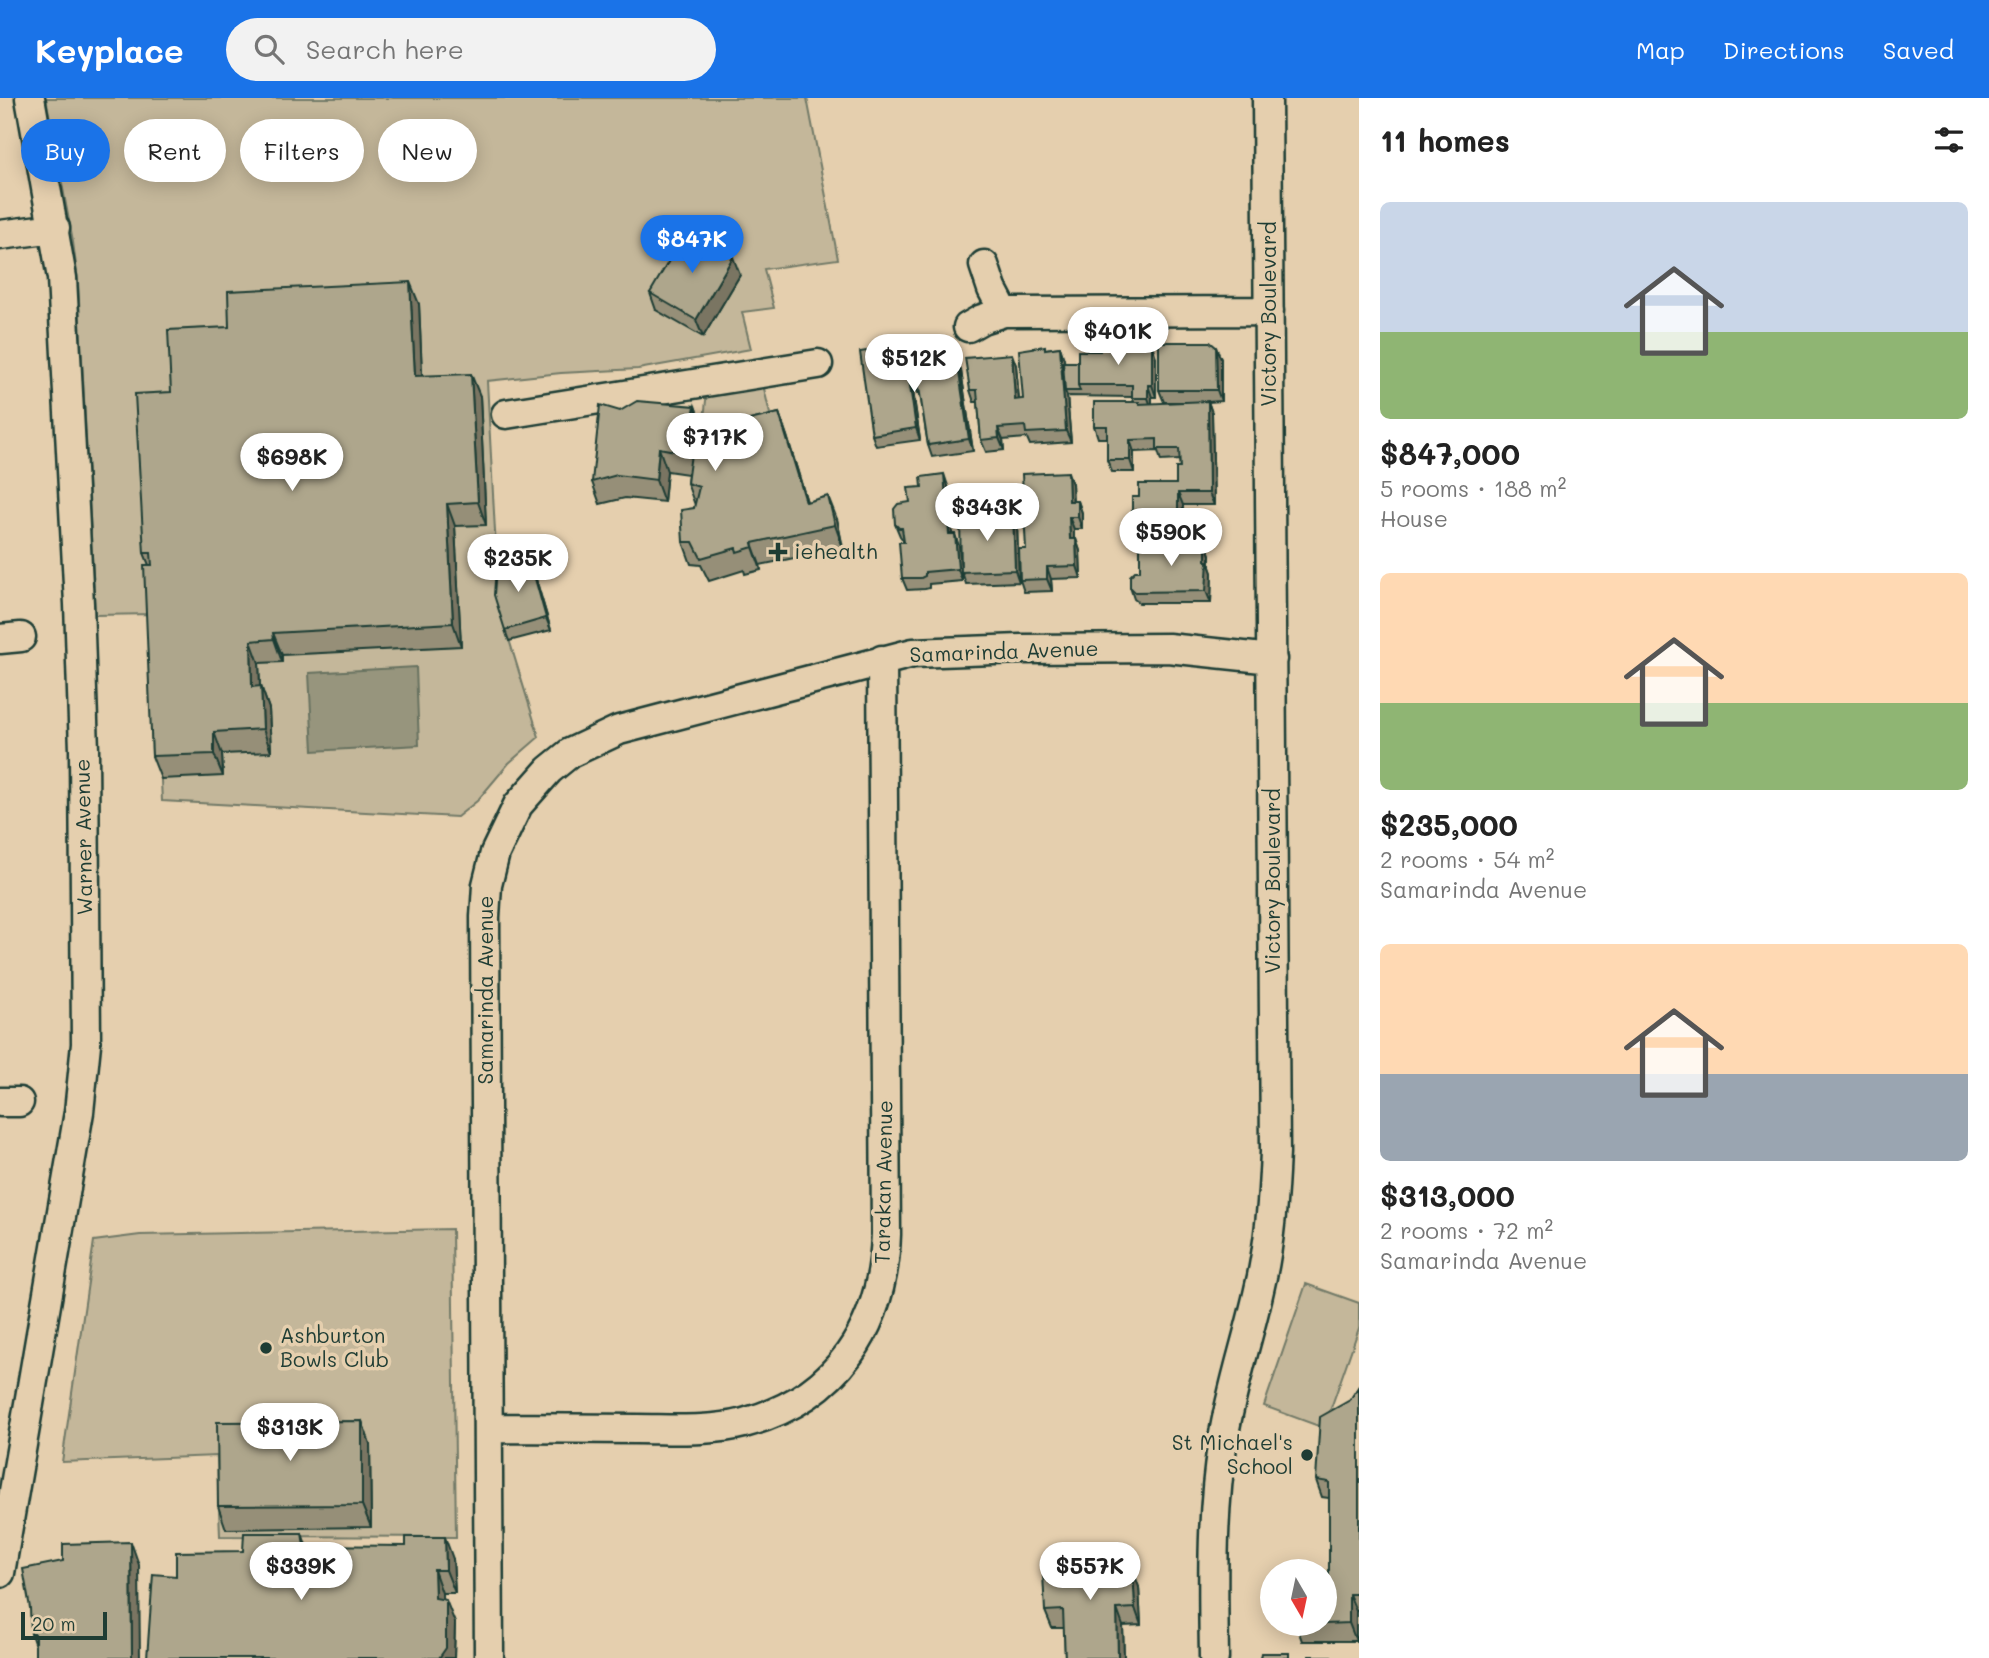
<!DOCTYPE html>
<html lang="en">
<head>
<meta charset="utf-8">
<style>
  body { margin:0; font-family:Mali,sans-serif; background:#f2f2f2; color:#222; height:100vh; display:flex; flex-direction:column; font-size:26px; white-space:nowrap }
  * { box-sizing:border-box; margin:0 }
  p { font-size:23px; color:#767676 }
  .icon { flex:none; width:38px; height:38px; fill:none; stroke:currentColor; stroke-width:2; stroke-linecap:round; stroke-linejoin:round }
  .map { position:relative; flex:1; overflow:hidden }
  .panel { display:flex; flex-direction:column; background:#fff; width:630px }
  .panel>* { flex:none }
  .top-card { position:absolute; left:21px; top:21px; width:665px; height:63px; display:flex; gap:14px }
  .needle { width:46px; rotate:171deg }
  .fabs { position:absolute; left:1260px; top:1461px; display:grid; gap:14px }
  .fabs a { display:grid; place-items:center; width:77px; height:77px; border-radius:50%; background:#fff; box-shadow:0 4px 18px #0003; font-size:35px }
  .scale { position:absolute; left:21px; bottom:18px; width:86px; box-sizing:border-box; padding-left:7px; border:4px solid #1f3d34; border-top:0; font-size:19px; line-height:24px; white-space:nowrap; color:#1f3d34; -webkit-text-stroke:5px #e5cfae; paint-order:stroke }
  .price { position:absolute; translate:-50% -60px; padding:0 16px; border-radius:24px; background:#fff; color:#222; font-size:23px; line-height:46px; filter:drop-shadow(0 2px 4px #0008) }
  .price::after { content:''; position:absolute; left:50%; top:42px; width:21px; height:16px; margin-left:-10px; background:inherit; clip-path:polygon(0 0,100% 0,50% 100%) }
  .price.active { background:#1a73e8; color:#fff }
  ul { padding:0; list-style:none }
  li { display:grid; align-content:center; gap:14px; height:371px; padding:0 21px }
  li span { display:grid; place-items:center; height:217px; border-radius:10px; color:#555 }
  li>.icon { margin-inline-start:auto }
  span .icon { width:126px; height:126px; fill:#fffc; stroke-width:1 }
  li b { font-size:30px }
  h2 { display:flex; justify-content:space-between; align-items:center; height:84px; padding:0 21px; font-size:30px }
  .chip { padding:0 24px; border-radius:32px; background:#fff; box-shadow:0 4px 18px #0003; font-size:24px; line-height:63px }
  .chip.active { background:#1a73e8; color:#fff }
  header { display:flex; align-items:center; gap:42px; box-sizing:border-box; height:98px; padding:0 35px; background:#1a73e8; color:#fff }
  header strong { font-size:33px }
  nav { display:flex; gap:38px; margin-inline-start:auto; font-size:24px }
  .search { width:490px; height:63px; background:#f2f2f2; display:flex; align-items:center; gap:18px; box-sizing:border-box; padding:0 24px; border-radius:38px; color:#767676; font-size:26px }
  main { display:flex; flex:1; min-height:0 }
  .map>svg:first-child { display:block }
  .green { fill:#c4b79a; stroke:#727a67; stroke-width:2 }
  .water { fill:#97957d; stroke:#677260; stroke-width:2 }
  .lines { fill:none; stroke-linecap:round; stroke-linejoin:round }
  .minor-casing { stroke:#1f3d34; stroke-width:33 }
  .minor { stroke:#e5cfae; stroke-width:28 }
  .wall { fill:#968f78; stroke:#1f3d34; stroke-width:2 }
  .shaded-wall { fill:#7a7462; stroke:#1f3d34; stroke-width:2 }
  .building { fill:#aea68c; stroke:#1f3d34; stroke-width:2 }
  .poi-dot { fill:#1f3d34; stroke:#e5cfae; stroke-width:2.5 }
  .labels { text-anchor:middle; stroke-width:7; stroke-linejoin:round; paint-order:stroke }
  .street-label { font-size:21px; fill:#1f3d34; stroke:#e5cfae }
  .poi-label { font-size:21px; fill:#1f3d34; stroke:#e5cfae; text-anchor:start }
</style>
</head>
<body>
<header>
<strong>Keyplace</strong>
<div class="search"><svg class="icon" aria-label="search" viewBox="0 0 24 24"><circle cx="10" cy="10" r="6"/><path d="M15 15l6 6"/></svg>Search here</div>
<nav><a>Map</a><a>Directions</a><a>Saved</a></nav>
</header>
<main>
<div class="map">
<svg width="1359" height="1560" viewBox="0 0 1359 1560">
  <rect width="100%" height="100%" fill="#e5cfae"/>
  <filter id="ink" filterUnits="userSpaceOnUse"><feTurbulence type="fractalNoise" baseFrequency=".0143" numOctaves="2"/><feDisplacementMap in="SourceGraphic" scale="14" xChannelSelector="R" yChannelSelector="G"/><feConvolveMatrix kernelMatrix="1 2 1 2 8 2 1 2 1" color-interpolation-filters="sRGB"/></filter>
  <g filter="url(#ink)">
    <path class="green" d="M46,0H807L838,161L764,171L774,210L742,214L751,251L638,271L561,275L487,283L499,509L539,639L509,665L477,703L457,719L162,703L153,516L95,517L78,183L73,144Z
      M762,282L774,333L703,331L707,293Z
      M452,1131L456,1439L220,1438L217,1358L62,1364L94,1143L140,1137Z
      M1306,1186L1359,1205V1230L1324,1330L1264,1308Z"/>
    <path class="water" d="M416,569L419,647L313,653L309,575Z"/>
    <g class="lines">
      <defs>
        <path id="minor" d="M0,137L55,130
          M984,167L992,191L1004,214L1269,213
          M968,229L982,221L1004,214
          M506,316L818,266
          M0,541L21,539
          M0,1004H19
          M488,1330C538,1330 588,1331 637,1331C672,1331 709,1334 744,1325C837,1300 883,1230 886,1136L882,562
          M0,1475L79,1014L86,946L84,652L79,506L62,180L30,0
          M489,1560L485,819L487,787L495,755L518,707L549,672L570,655L619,632L913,555L1021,551L1168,550L1272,561
          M1214,1560C1213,1487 1211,1414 1223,1342C1231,1291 1248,1242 1259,1192C1270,1146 1273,1100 1275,1054L1267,0"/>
      </defs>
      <use href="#minor" class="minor-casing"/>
      <use href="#minor" class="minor"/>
    </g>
    <path class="wall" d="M740,177L703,239L656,212L650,195Z
      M419,206L422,277L480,298L486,427L455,428L461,548L282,557V564L259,565L260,588H261L269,611L271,654L222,656L223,678L161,681L152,658L149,467L144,455L171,294L229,229Z
      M1123,247L1156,259V299H1152V306L1206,304H1164L1159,292L1221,261V303L1208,304L1212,315L1214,407H1183V413L1192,430V438L1187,442L1136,443L1132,431L1139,399L1176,386L1180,370L1179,362L1161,363L1158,353L1134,354V374H1112L1107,362V340H1098L1094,328L1134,304L1132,299L1067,298L1071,344L1030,347L1027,340L1003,342L1004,352L986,354L981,342L978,304H974L970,292L1016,267L1019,302L1023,301L1046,251L1060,249L1064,264H1078L1100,253Z
      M937,253L941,264L957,261L961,273L973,353L932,359L928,347L920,295H918L917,292L913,293L920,342L876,348L872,337L888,255L911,257Z
      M695,308L701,325L729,327L779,315L787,338L807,404L837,421L843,450L760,467L761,472L745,476L744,472L709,483L701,467L691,466L683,444L695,407L687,385L688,376L667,373L664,404L625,400L600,406L592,384L620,313Z
      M1072,386L1073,403H1078L1082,415V431H1074V441H1076L1080,453L1081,480L1051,481L1052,493L1024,494L1020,482L1026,451Z
      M948,388L952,436L959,448L961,472L1013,415L1017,427L1019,484L966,486L962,474V483L929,486V490L925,491L907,492L902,480L903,442L900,438L895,426L910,404Z
      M1206,445L1210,457V469L1212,475L1211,505H1139L1134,501L1130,489L1140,473Z
      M533,471L551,532L509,543L505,532Z
      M1359,1288V1513H1356V1543H1302L1296,1526L1329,1491V1400L1322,1399L1316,1382L1350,1302Z
      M362,1323L370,1346L371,1429L226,1431L218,1408Z
      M302,1435L306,1447L453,1461L455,1495H442V1501L455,1525L454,1560H147L176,1478L243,1453Z
      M139,1467L35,1548L31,1536Z
      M1121,1470V1473L1139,1489L1141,1527L1123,1528L1124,1560H1065L1064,1530H1052L1045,1513L1060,1476Z"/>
    <path class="shaded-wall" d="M733,159L740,177L703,239L696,222Z
      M410,184L419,206L423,300L415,278Z
      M1152,247L1156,259V299L1152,287Z
      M1060,249L1064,261L1067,293H1065L1067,298L1071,344L1066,333Z
      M1216,249L1221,261V303L1217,292Z
      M1012,256L1016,267L1020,314L1015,302Z
      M957,261L961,273L973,353L969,341Z
      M471,276L480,298L486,427L478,404Z
      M909,281L913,293L920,342L916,330Z
      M1148,287L1152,299V311L1148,300Z
      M1208,303L1212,315L1214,407L1209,395Z
      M695,308L703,331L692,325Z
      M779,315L787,338L814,427L806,404Z
      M998,330L1003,342L1004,352L999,340Z
      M1130,342L1134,354V374L1130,362Z
      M659,350L667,373L664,404L656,382Z
      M1068,374L1072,386L1073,415L1069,403Z
      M944,376L948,388L953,448L949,436Z
      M1178,395L1183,407V424L1178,413Z
      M828,398L837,421L843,450L835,427Z
      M1078,403L1082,415V431L1078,419Z
      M447,406L455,428L461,548L453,525Z
      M1013,415L1017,427L1019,484L1015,472Z
      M1188,418L1192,430V438L1187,442L1183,430Z
      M1069,419L1074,431V452L1070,441Z
      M955,436L959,448L962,483L958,471Z
      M1076,441L1080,453L1081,480L1077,468Z
      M752,445L760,467L761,472L753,449Z
      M1206,445L1210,457V469L1212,475L1211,505L1206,493Z
      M529,459L533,471L551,532L546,520Z
      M1047,469L1051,481L1052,493L1047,481Z
      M273,535L282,557V564L274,541Z
      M251,543L259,565L261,612L252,589Z
      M261,588L269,611L271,654L263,631Z
      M214,634L222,656L223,678L214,656Z
      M362,1323L370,1346L371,1429L362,1407Z
      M445,1439L453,1461L455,1495L446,1472Z
      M131,1444L139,1467L140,1560H132Z
      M1115,1453L1121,1470L1123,1490L1116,1473Z
      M434,1472L442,1495L443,1523L435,1500Z
      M1133,1472L1139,1489L1141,1527L1135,1510Z
      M1349,1496L1356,1513V1543L1349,1525Z
      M446,1502L455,1525L454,1560H439Z
      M1117,1511L1123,1528L1124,1560H1118Z"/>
    <path class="building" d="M687,132L733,159L696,222L650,195Z
      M410,184L415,278L471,276L478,404L447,406L453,525L273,535L274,541L251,543L252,589L261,588L263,631L214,634V656L152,658L144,467H152L151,455H144L135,296L171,294L168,232L229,229L228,193Z
      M1106,244H1120L1123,247H1152V287H1148V300H1132V287H1078V253H1100V249Z
      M1159,244H1210L1216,249L1217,292H1159Z
      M1045,248V251L1060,249L1066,333L1026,335L1025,328L998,330L999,340L981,342L977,292H970L965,260L1012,256L1015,302L1023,301L1019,252Z
      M886,250L887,255L909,252L910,257L937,253L939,264L957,261L969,341L928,347L918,283L914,284L913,280L909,281L916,330L872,337L860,254Z
      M1063,264H1078V287L1080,293H1065Z
      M637,303L695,308L692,325L729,327L779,315L806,404L828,398L835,427L752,445L753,449L737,454L736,450L701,460L693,444H683L681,412L694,410L699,389L687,385L691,356L659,350L656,382L617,377L592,384L600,307L620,313Z
      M1208,303L1209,395H1178V413L1182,412L1188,418V426L1183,430L1132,431V399H1139V386H1176V370H1180L1179,351H1157V341L1130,342V362H1107V328H1094V304H1139V306Z
      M1068,374L1069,403H1078V419H1069L1070,441H1076L1077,468L1047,469V481L1020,482L1019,451H1026L1022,376Z
      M944,376L949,436H955L958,471L925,474V478L921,480H902L899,444H904L902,430H899L895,426L894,411L898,406L910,404L908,390L922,389L921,379Z
      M1013,415L1015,472L961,474L960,417Z
      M1206,445V463H1208L1206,493L1135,494L1130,489V478L1135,473H1140V446Z
      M529,459L546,520L505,532L494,497L496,469Z
      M1359,1288V1496H1349V1525L1325,1526V1491H1329V1384L1316,1382L1320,1319L1350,1302Z
      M362,1323V1407L218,1408L217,1324Z
      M244,1435H302L304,1447L406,1448V1439H445L446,1472H434L435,1500L446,1502V1550L439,1560H147L153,1476L176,1478V1454L243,1453Z
      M131,1444L132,1560H35V1536H31L30,1510L23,1471L63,1463V1446Z
      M1115,1453L1116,1473L1133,1472L1135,1510L1117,1511L1118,1560H1065L1063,1512L1045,1513L1043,1476H1060L1058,1456Z
      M1261,1555H1289V1560H1260Z
      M1309,1558H1331V1560H1309Z"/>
  </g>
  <g class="poi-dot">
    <path d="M774.5 443.5h7v7h7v7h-7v7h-7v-7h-7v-7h7z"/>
    <circle cx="266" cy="1250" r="7"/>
    <circle cx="1307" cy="1357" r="7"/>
  </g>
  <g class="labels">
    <g class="street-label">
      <text transform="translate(1269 216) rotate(-90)" y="7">Victory Boulevard</text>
      <text transform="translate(1004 554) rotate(-2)" y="7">Samarinda Avenue</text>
      <text transform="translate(84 739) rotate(-91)" y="7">Warner Avenue</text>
      <text transform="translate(1273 783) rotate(-90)" y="7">Victory Boulevard</text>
      <text transform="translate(486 892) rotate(-90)" y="7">Samarinda Avenue</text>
      <text transform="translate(884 1084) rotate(-89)" y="7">Tarakan Avenue</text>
    </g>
    <g class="poi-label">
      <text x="794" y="461">iehealth</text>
      <text x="280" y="1245">Ashburton<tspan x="280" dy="24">Bowls Club</tspan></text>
      <text x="1293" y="1352" text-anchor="end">St Michael's<tspan x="1293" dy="24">School</tspan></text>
    </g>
  </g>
</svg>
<div class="fabs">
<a><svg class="needle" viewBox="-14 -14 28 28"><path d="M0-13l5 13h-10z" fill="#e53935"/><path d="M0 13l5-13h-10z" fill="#767676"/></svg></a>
</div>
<div class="scale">20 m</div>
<b class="price active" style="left:692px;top:177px">$847K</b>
<b class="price" style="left:1118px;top:269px">$401K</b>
<b class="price" style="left:914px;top:296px">$512K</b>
<b class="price" style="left:715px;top:375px">$717K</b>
<b class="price" style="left:292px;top:395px">$698K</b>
<b class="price" style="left:987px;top:445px">$343K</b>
<b class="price" style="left:1171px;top:470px">$590K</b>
<b class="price" style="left:518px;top:496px">$235K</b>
<b class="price" style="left:290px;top:1365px">$313K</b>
<b class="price" style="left:301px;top:1504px">$339K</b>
<b class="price" style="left:1090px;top:1504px">$557K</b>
<div class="top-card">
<a class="chip active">Buy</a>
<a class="chip">Rent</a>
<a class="chip">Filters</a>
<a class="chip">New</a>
</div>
</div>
<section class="panel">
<h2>11 homes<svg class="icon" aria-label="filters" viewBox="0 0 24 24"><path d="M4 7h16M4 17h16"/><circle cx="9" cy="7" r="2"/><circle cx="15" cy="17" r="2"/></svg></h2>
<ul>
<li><span style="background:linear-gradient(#c9d6e8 60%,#8fb573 0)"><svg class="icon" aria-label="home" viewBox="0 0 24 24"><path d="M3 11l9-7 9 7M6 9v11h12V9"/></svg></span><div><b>$847,000</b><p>5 rooms · 188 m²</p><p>House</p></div></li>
<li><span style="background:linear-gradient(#ffd9b3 60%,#8fb573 0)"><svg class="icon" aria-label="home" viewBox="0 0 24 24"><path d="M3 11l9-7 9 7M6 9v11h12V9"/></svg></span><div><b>$235,000</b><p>2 rooms · 54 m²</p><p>Samarinda Avenue</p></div></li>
<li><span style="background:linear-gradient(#ffd9b3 60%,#9aa5b1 0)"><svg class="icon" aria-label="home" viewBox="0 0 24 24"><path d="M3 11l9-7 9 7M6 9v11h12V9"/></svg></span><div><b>$313,000</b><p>2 rooms · 72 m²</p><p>Samarinda Avenue</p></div></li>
</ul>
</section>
</main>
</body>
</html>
